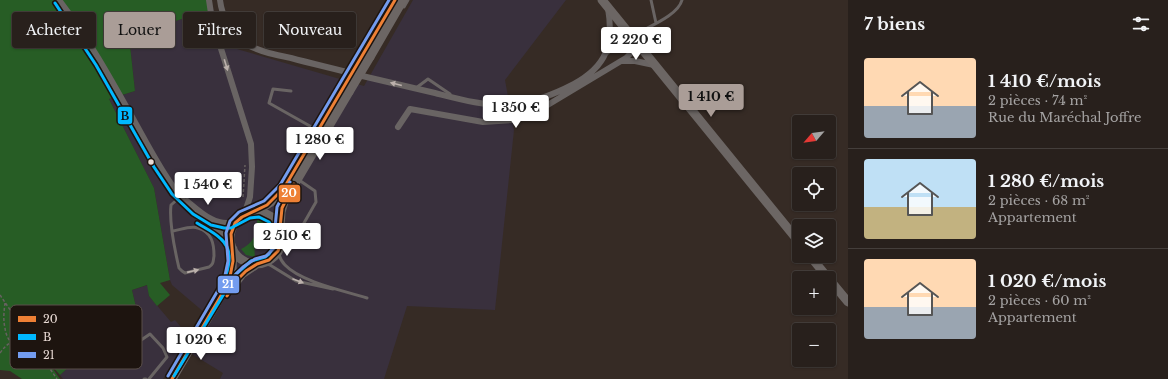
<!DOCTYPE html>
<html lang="fr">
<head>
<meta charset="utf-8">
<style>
  body { margin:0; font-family:"Libre Baskerville",serif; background:#342d29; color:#f1f3f6; height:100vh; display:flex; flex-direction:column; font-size:15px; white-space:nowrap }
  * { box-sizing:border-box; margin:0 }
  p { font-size:13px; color:#a5a3a3 }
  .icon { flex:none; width:22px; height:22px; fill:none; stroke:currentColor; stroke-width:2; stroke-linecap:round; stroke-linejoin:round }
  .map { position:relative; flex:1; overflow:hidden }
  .sheet { display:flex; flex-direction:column; background:#28201c; width:320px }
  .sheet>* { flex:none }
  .hud { position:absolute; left:12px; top:12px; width:380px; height:36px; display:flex; gap:8px }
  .needle { width:26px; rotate:242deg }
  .controls { position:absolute; left:792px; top:115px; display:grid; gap:8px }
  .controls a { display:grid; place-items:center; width:44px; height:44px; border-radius:4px; background:#28201c; box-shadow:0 1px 3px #0004,0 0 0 1px #443e3b; font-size:20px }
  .price { position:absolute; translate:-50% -34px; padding:0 9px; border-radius:4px; background:#fff; color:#222; font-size:13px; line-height:26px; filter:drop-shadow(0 1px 2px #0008) }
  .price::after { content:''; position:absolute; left:50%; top:24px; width:12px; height:9px; margin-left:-6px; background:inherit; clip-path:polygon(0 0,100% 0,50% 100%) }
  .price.selected { background:#aa9d97; color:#111 }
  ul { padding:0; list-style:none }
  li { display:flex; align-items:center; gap:12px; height:100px; padding:0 16px }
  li+li { border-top:1px solid #443e3b }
  li span { display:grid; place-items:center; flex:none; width:112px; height:80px; border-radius:4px; color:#555 }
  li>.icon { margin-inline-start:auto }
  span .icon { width:48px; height:48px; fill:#fffc; stroke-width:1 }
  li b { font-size:17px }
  h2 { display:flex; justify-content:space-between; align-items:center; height:48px; padding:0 16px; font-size:17px }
  .chip { padding:0 14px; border-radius:4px; background:#28201c; box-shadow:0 1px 3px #0004,0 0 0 1px #443e3b; font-size:14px; line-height:36px }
  .chip.selected { background:#aa9d97; color:#111 }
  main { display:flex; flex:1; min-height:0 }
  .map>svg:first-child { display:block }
  .commercial { fill:#39303d }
  .green { fill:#275d25 }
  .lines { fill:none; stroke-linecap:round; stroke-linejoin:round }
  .path { stroke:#676160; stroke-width:1.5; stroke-dasharray:3 2; stroke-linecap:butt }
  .lane { stroke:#696463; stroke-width:3 }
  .street { stroke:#696463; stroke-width:6 }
  .secondary { stroke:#6c6664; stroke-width:9 }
  .secondary-bridge { stroke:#6c6664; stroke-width:9 }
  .bus-1-casing { stroke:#1d140f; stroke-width:6 }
  .bus-2-casing { stroke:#1d140f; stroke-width:6 }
  .bus-3-casing { stroke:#1d140f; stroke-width:6 }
  .bus-1 { stroke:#ee8035; stroke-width:3 }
  .bus-2 { stroke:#00b8ff; stroke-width:3 }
  .bus-3 { stroke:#739cef; stroke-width:3 }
  .oneway { fill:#bcb1ac }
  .bus-dot { fill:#e8dad4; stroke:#1d140f; stroke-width:1.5 }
  .key { fill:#1d140f; stroke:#5a4f4a; stroke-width:1 }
  .key-label { font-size:11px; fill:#e8dad4 }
  .line-badge { stroke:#1d140f; stroke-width:1.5 }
  .badge-label { font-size:11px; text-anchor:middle; font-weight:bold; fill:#fff }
  .pale-badge-label { font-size:11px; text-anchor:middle; font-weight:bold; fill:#111 }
</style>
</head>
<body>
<main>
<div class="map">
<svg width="848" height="379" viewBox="0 0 848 379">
  <rect width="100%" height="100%" fill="#362b25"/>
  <path class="commercial" d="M413,0H566L505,80L514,130L495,310L407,306L384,379H220L223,373L182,348L163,379H63L60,375L136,307L132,290L148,285L149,296L171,322L175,320L189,337L205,313L172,285L170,280L154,188L109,99L135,91L129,36L213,9L230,47L364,86Z"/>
  <path class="green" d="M0,0H210L213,9L129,36L135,91L109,99L154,188L170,280L160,283L170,295L157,306L149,296L147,285L132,290L136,307L60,375L46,359L60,379H22L10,371L0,370Z
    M257,218L267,222L271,226C258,233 253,243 255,257L246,255L241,249C254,243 258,232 257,218Z"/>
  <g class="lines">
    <path class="path" d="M243,197L245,165
      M0,295L57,379
      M5,303C4,311 3,320 5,328C7,347 28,359 45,362
      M0,353C13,335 16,346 30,339"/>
    <path class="lane" d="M651,0L656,23
      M404,7L408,0
      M633,36C647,27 678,16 682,0
      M416,88L428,79L450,94
      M291,91L273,89L269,103L317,130
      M173,231C180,230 191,225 198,228C212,232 214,244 214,256C213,261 214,264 209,267L185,273L182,271L179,268C175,251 169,222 171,205L180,197
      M282,241L296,237L316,202L315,191L299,180
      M278,251C279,256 281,261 285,265C301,282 345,291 367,298
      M264,263L270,265L296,281L333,289
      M113,342L128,349L150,334L163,348L167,357L149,379
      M144,379H146"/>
    <path class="street" d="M59,0C89,39 112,81 136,124C152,153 168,183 190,209C201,222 218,229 230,241
      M209,0L212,20L251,144L252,167L250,197L244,215
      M220,0C222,18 232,35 248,45C261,52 276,55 291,58C313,64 336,69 358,75C384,81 409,87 435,93C459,99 484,106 509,105C533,103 553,95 574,84C607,66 614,44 608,8
      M622,61H635L654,65
      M398,127L410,109L483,122L513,120L529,115L541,109L626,58L631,53L636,42C624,42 616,43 607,52
      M187,201C200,212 218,229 236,221"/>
    <path class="secondary" d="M602,0L799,242
      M364,54L395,0
      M370,57L403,0
      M254,212L271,202L284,188L343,88
      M230 238a26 26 0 1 1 52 0a26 26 0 1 1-52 0Z
      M280,228L281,212L284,202L349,92
      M810,256L828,278
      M829,279L848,302
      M230,290L242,274L257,264
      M172,379L229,282L232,271L233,249"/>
    <path class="secondary-bridge" d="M343,88L364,54
      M349,92L370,57"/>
    <defs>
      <path id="bus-1" d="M227,296L237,280L246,271L257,264L269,260L278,251L282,241L280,228L282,208L294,184
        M172,379L229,282L233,261L231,234L235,223L242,217L267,205L284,188L395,0"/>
      <path id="bus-2" d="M55,3L96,65L154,167L172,194L193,214L211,225L224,228H231L250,218L259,217L269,222L276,233L275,244L269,254L265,257L251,261L236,274L174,376
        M197,223C205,228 214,232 221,239C236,252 227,276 219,290"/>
      <path id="bus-3" d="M223,293L233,277L243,267L255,259L266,256L274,248L277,240L275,228L277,207L290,182
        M168,376L224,280L228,261L226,233L230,221L239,212L264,201L280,185L389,0"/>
    </defs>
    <use href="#bus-1" class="bus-1-casing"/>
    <use href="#bus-2" class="bus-2-casing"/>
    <use href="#bus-3" class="bus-3-casing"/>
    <use href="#bus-1" class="bus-1"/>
    <use href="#bus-2" class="bus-2"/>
    <use href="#bus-3" class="bus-3"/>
  </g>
  <defs><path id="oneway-solid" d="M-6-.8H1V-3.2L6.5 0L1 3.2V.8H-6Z"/></defs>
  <g class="oneway">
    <use href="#oneway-solid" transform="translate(226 65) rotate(73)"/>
    <use href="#oneway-solid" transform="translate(396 84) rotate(-166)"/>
    <use href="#oneway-solid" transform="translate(193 271) rotate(-13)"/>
    <use href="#oneway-solid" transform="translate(298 281) rotate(21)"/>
  </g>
  <circle class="bus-dot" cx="151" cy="162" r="3.5"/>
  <rect x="10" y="305" width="132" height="64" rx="6" class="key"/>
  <rect x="18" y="316" width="18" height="6" fill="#ee8035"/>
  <rect x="18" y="334" width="18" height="6" fill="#00b8ff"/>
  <rect x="18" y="352" width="18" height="6" fill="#739cef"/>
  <g class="key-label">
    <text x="43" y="323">20</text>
    <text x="43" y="341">B</text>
    <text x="43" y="359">21</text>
  </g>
  <g class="line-badge">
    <rect x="117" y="106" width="16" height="19" rx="4" fill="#00b8ff"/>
    <rect x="278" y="184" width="23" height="19" rx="4" fill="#ee8035"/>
    <rect x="217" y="275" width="23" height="19" rx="4" fill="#739cef"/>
  </g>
  <g class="badge-label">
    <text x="289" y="197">20</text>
    <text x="228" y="288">21</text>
  </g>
  <g class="pale-badge-label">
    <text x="125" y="120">B</text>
  </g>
</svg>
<div class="controls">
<a><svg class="needle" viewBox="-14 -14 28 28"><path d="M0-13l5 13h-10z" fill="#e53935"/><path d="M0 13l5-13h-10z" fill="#a5a3a3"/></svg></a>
<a><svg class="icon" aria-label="locate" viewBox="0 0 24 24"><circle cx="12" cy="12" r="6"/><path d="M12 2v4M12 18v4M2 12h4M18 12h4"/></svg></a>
<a><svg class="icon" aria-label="layers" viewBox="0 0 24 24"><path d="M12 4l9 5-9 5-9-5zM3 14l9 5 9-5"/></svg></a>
<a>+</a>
<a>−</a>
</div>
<b class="price" style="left:636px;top:61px">2 220 €</b>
<b class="price selected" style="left:711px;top:118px">1 410 €</b>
<b class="price" style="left:516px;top:129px">1 350 €</b>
<b class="price" style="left:320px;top:161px">1 280 €</b>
<b class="price" style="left:208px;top:206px">1 540 €</b>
<b class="price" style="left:287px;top:257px">2 510 €</b>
<b class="price" style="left:201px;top:361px">1 020 €</b>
<div class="hud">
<a class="chip">Acheter</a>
<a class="chip selected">Louer</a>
<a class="chip">Filtres</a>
<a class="chip">Nouveau</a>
</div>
</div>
<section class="sheet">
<h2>7 biens<svg class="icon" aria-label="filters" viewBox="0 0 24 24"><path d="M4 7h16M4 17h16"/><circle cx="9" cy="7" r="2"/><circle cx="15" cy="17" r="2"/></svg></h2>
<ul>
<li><span style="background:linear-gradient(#ffd9b3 60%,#9aa5b1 0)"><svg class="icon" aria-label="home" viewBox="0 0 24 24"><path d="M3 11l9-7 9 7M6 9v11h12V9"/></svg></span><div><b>1 410 €/mois</b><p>2 pièces · 74 m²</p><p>Rue du Maréchal Joffre</p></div></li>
<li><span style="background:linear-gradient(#bfe0f5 60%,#c2b280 0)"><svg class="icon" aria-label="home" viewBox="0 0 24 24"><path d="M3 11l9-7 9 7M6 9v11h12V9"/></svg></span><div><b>1 280 €/mois</b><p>2 pièces · 68 m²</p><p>Appartement</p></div></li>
<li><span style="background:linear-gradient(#ffd9b3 60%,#9aa5b1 0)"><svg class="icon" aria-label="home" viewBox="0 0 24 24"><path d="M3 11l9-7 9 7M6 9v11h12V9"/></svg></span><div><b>1 020 €/mois</b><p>2 pièces · 60 m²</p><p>Appartement</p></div></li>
</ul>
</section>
</main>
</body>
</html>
